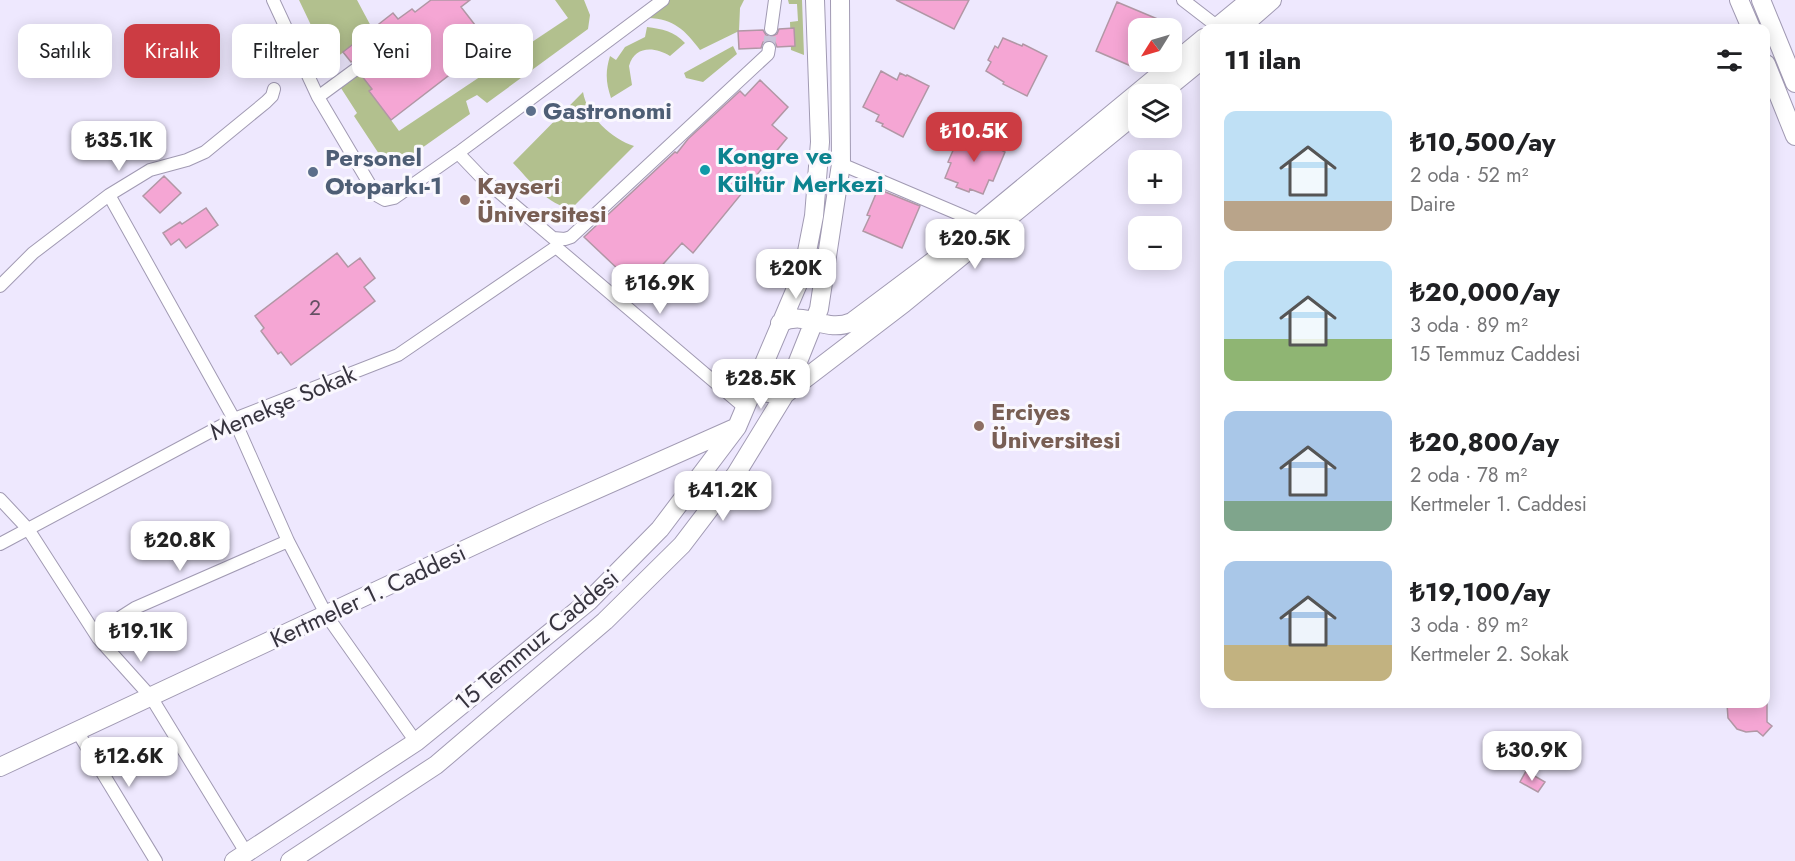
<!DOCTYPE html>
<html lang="tr">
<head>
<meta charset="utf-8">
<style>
  body { margin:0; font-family:Jost,sans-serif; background:#f6f6f6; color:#202124; height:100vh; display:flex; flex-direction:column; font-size:22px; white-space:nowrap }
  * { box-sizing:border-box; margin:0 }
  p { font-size:20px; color:#757577 }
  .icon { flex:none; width:33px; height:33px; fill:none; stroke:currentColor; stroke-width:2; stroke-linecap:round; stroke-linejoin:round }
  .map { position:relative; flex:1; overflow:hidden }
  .sheet { position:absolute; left:1200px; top:24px; width:570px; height:684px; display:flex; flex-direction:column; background:#fff; border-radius:12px; box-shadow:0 3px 15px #0003 }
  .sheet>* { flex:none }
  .top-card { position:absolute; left:18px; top:24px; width:570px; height:54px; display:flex; gap:12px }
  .needle { width:39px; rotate:233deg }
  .controls { position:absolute; left:1128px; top:18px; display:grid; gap:12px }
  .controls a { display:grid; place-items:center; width:54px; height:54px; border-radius:12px; background:#fff; box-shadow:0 3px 15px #0003; font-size:30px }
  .price { position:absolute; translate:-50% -51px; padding:0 14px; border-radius:12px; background:#fff; color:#222; font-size:20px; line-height:39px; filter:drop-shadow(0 2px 3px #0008) }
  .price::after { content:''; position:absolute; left:50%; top:36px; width:18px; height:14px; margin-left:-9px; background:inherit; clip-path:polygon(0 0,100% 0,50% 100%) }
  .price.current { background:#cc3c43; color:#fff }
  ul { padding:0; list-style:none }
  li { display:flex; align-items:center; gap:18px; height:150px; padding:0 24px }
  li span { display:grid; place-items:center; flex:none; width:168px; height:120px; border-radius:12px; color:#555 }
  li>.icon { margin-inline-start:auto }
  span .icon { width:72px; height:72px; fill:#fffc; stroke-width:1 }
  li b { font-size:26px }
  h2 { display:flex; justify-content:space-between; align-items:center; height:72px; padding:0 24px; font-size:26px }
  .chip { padding:0 21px; border-radius:12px; background:#fff; box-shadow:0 3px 15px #0003; font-size:21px; line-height:54px }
  .chip.current { background:#cc3c43; color:#fff }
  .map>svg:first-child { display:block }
  .green { fill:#b2c08e }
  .building { fill:#f5a6d4; stroke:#b197a5; stroke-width:1.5 }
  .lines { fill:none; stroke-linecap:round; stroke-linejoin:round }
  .street-tunnel { stroke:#c9c4d8; stroke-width:12; stroke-dasharray:12 6; stroke-linecap:butt }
  .street-casing { stroke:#a19ab3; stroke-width:14 }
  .secondary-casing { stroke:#a19ab3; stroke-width:20 }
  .street { stroke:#fff; stroke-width:12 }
  .secondary { stroke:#fff; stroke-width:18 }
  .service-dot { fill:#5c6f8a; stroke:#faf8fe; stroke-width:2 }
  .culture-dot { fill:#0f9aa8; stroke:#faf8fe; stroke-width:2 }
  .education-dot { fill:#8d6e63; stroke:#faf8fe; stroke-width:2 }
  .labels { text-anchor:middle; stroke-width:6; stroke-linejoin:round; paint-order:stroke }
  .number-label { font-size:21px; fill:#665064 }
  .service-label { font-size:24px; font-weight:bold; fill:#4e5e75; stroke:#faf8fe; text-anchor:start }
  .culture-label { font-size:24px; font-weight:bold; fill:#0d838f; stroke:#faf8fe; text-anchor:start }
  .education-label { font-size:24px; font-weight:bold; fill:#785e54; stroke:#faf8fe; text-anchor:start }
  .street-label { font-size:24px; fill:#37343f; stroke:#faf8fe }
</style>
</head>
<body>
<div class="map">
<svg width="1795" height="861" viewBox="0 0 1795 861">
  <rect width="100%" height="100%" fill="#eee8fe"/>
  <path class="green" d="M299,0H357L373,30L329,63Z
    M555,0H584L590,15L588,29L487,103L477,95L466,101L470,114L395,167L388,157L383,160L354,116L357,113L339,85L354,62L377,95L375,98L399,131L568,18Z
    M665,0H744L740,8L739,31L700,50C685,30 674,19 648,18Z
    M788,0H802L804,55L791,50L790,22L798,21L797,4H789Z
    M647,27C662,29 674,31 685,43L670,56C655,47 635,45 629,66L632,85L611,98C606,83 605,72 610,56L616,60L625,47L645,37Z
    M733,46L737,54L703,82L686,78L684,73Z
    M583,92C587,116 612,139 634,146L572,208C548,207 529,179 513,163Z"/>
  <path class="building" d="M431,0H470L461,7L475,25L469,30L483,49L391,120L369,91L372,89L361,75L406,43L409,39L408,32L404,28L397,29L351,62L343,52L393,13L398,19L412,9L415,12Z
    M896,0H969L954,29Z
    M1117,2L1179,28H1138V69L1096,51Z
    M794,28L795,46L777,47L775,42L770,40L763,42L761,48L739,49L738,31L763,30L766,35L770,37L777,34L779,29Z
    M1003,38L1022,46L1023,44L1047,56L1027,96L1003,84L1004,82L986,71L991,62L988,60L995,46L998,48Z
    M881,71L897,80L900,73L906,76L907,75L929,86L903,137L882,126L883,124L876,121L879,115L863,107Z
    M760,80L788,107L772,125L787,138L693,253L682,243L640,290L584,237L675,152L677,153L688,139L740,91L745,96Z
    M961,132L974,138L975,136L1005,152L993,181L989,180L983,194L970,189L969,192L956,187L958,183L945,178L951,163L948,162Z
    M164,176L181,193L160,213L143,196Z
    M878,189L920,206L902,248L863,231L870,216L867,215Z
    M206,208L218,225L186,248L179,239L171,245L163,233L180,222L182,224Z
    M337,253L348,267L360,258L375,278L364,287L375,301L291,365L281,352L278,354L261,331L264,328L255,316Z
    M1727,704H1767V722L1772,726L1763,736L1757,731L1746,732L1737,729L1728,718Z
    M1526,771L1545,782L1538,792L1520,782Z"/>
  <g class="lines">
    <path class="street-tunnel" d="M769,48L771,29"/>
    <defs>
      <path id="street" d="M273,0L318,97L376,195L385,200L394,198L458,153
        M663,0L458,153L480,176L553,238L565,239L571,237L768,54L769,48
        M1183,0L1218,27
        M771,29L775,0
        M318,97L401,36
        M841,164L980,223
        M109,195L234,419L288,541L327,616L416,742
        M0,286L33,253L109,195L150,170L187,160L205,152L266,102L272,96L274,89
        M0,499L28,529L98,638L151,697L247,854
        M0,544L234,419L398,355L556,247L744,407
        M98,638L110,624L135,608L288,541
        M77,731L156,861"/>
      <path id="secondary" d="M1739,0L1751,28
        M1761,0L1795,83
        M1216,28L1250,0
        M1240,28L1272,0
        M1766,64L1795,136
        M1160,94L1204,58
        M780,323C807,309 824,334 852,322L940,256L1204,38
        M755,382L768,393L785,394L904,303L1138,112
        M0,767L541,514L735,428
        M234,861L416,742L589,601L660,529L737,427L803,272L814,216L820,142L815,0
        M290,861L436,765L605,621L682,545L736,474L785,394L819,309L841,164L840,0"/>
    </defs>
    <use href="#street" class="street-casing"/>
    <use href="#secondary" class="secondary-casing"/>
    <use href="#street" class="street"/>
    <use href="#secondary" class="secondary"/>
  </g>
  <g class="service-dot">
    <circle cx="531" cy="111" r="6"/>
    <circle cx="313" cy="172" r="6"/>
  </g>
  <circle class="culture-dot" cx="705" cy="170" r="6"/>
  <g class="education-dot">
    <circle cx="465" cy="200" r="6"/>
    <circle cx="979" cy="426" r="6"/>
  </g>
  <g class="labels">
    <g class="number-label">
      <text x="315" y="315">2</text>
    </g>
    <g class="service-label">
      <text x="543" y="119">Gastronomi</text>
      <text x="325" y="166">Personel<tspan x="325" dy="28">Otoparkı-1</tspan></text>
    </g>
    <g class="culture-label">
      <text x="717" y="164">Kongre ve<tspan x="717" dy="28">Kültür Merkezi</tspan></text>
    </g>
    <g class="education-label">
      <text x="477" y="194">Kayseri<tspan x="477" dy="28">Üniversitesi</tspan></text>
      <text x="991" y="420">Erciyes<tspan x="991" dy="28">Üniversitesi</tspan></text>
    </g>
    <g class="street-label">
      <text transform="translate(283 403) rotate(-23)" y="8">Menekşe Sokak</text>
      <text transform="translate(368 596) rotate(-25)" y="8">Kertmeler 1. Caddesi</text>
      <text transform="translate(537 640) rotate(-40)" y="8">15 Temmuz Caddesi</text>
    </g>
  </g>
</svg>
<div class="controls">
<a><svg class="needle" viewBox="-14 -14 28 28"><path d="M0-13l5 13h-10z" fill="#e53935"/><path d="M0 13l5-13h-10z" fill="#757577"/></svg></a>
<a><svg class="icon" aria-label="layers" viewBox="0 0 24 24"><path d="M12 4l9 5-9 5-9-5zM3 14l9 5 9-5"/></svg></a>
<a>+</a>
<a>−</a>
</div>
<b class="price current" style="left:974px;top:163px">₺10.5K</b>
<b class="price" style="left:119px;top:172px">₺35.1K</b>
<b class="price" style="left:975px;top:270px">₺20.5K</b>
<b class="price" style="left:796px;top:300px">₺20K</b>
<b class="price" style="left:660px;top:315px">₺16.9K</b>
<b class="price" style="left:761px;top:410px">₺28.5K</b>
<b class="price" style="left:723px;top:522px">₺41.2K</b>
<b class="price" style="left:180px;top:572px">₺20.8K</b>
<b class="price" style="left:141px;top:663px">₺19.1K</b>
<b class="price" style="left:1532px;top:782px">₺30.9K</b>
<b class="price" style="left:129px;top:788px">₺12.6K</b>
<div class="top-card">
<a class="chip">Satılık</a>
<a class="chip current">Kiralık</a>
<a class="chip">Filtreler</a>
<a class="chip">Yeni</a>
<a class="chip">Daire</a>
</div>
<section class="sheet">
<h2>11 ilan<svg class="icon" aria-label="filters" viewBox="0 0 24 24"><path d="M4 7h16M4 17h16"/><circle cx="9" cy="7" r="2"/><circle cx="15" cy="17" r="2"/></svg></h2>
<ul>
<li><span style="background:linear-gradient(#bfe0f5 75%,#b9a48a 0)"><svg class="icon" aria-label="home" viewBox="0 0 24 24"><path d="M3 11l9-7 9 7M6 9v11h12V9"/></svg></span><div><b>₺10,500/ay</b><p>2 oda · 52 m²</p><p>Daire</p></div></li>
<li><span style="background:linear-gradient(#bfe0f5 65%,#8fb573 0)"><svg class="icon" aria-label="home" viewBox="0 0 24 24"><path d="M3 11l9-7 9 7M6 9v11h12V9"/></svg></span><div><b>₺20,000/ay</b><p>3 oda · 89 m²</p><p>15 Temmuz Caddesi</p></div></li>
<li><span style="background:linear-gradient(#a9c7e8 75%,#7fa58c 0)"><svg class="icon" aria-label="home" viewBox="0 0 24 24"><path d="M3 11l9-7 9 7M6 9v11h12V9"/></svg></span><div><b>₺20,800/ay</b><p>2 oda · 78 m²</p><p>Kertmeler 1. Caddesi</p></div></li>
<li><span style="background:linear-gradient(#a9c7e8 70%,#c2b280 0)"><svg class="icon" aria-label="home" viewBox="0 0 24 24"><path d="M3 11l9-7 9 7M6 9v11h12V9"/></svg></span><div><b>₺19,100/ay</b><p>3 oda · 89 m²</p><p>Kertmeler 2. Sokak</p></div></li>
</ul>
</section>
</div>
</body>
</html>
